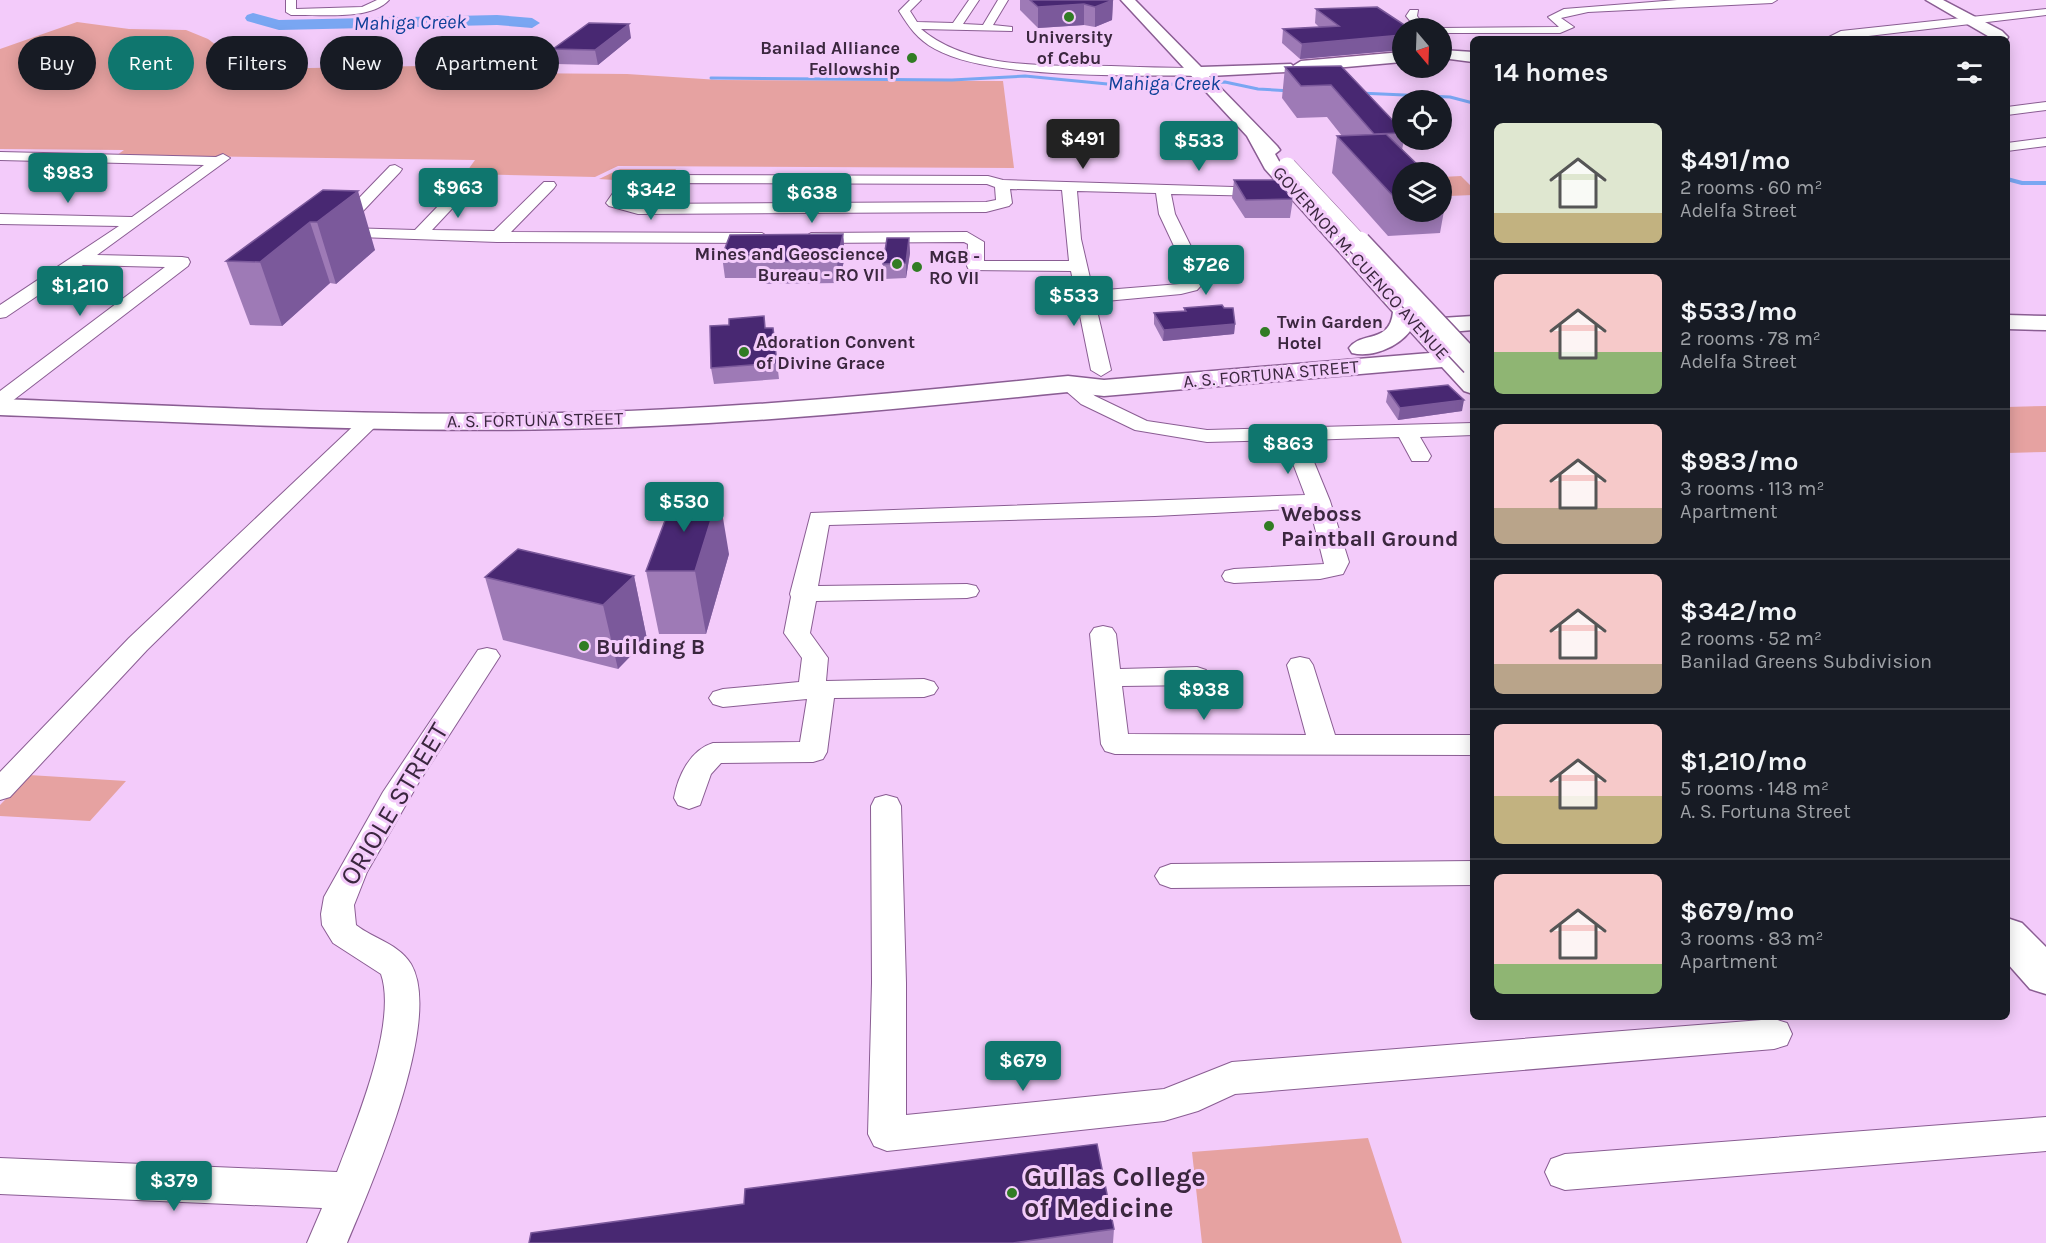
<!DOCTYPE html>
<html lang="en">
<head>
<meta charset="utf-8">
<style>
  body { margin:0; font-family:Karla,sans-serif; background:#20242c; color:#f1f3f6; height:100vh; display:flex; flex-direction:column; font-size:22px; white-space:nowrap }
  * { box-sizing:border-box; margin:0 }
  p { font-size:20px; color:#9ea1a6 }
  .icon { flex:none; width:33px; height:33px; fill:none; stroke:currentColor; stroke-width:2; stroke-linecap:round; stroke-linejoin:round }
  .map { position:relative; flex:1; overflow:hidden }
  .panel { position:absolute; left:1470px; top:36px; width:540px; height:984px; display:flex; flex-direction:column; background:#171b24; border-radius:9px; box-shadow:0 3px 15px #0003 }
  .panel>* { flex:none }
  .hud { position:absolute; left:18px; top:36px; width:570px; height:54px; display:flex; gap:12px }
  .needle { width:39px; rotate:161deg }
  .fabs { position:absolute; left:1392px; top:18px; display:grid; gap:12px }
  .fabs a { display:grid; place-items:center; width:60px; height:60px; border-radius:50%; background:#171b24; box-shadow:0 3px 15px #0003; font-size:30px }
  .price { position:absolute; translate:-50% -51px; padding:0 14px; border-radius:6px; background:#0f766e; color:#fff; font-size:20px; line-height:39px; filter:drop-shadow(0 2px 3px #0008) }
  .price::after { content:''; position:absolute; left:50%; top:36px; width:18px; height:14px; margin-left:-9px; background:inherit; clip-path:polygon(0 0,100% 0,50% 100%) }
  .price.selected { background:#222; color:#fff }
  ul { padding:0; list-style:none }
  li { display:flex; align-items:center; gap:18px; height:150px; padding:0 24px }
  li+li { border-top:2px solid #363941 }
  li span { display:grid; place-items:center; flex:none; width:168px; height:120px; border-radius:9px; color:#555 }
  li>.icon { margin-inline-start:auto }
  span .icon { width:72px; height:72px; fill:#fffc; stroke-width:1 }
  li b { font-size:26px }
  h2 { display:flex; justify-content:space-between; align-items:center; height:72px; padding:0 24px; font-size:26px }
  .chip { padding:0 21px; border-radius:27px; background:#171b24; box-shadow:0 3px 15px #0003; font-size:21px; line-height:54px }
  .chip.selected { background:#0f766e; color:#fff }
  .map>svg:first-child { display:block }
  .green { fill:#e6a2a1 }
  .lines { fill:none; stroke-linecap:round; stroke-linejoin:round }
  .stream-far1 { stroke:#79a6f2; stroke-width:3 }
  .stream { stroke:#79a6f2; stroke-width:4 }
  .river { fill:#79a6f2; fill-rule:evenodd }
  .street-casing { stroke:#8a5d93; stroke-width:2 }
  .secondary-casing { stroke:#8a5d93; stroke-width:3 }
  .street { fill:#fff; fill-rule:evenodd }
  .secondary { fill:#fff; fill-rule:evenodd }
  .secondary-bridge-far1-casing { stroke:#8a5d93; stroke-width:20; stroke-linecap:butt }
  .secondary-bridge-casing { stroke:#8a5d93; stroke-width:26; stroke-linecap:butt }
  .secondary-bridge-far1 { stroke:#fff; stroke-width:19 }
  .secondary-bridge { stroke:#fff; stroke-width:23 }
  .wall { fill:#9e7ab6 }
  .shaded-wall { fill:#7b599b }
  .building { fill:#482872; stroke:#7b599b; stroke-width:1.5 }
  .poi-dot { fill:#317c24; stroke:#f3cbfa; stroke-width:2 }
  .labels { text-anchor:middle; stroke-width:6; stroke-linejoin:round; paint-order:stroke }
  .far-poi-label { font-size:18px; font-weight:bold; fill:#3b273f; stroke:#f3cbfa; text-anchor:start }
  .far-street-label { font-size:18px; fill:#3b273f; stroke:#f3cbfa }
  .far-water-label { font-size:20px; font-style:italic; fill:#0d4098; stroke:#f3cbfa }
  .poi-label { font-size:22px; font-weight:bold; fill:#3b273f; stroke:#f3cbfa; text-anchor:start }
  .near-street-label { font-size:27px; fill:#3b273f; stroke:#f3cbfa }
  .near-poi-label { font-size:27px; font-weight:bold; fill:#3b273f; stroke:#f3cbfa; text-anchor:start }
</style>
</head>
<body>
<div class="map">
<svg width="2046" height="1243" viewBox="0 0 2046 1243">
  <rect width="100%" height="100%" fill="#f3cbfa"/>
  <path class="green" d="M77,22L129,29L186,30L208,39L248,69L421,66L494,73L627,74L719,80L1003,81L1014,168L618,166L595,177L465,174L475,160L117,155L124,150L0,149V49Z
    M620,169H676L672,177L630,181L599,179Z
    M1461,176L1473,188V195L1449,196L1442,188V177Z
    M2046,406V452L2007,453V407Z
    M29,775L126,781L90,821L0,816V805Z
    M1368,1138L1402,1243H1202L1192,1152Z"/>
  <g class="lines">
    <path class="stream-far1" d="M711,78L952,80L1025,76L1128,86L1225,82L1258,89L1291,91
      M1359,93L1450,97L1473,103"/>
    <path class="stream" d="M2007,179L2022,183H2046"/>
    <path class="river" d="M253,13L279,20L497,15L532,18L540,23L532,28L497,25L279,30L247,21L245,18L247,15Z"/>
    <defs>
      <path id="street" d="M286,0H296V9L362,7L377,0H389C370,21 319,14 291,15L286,12Z
        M910,0H921L910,11L917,22L953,23L969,0H979L963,24L983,25L998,0H1008L993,25L1012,27V31L921,29C971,71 1050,65 1111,66C1140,67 1169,68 1198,68L1204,72L1198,76C1132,75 991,80 935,49C917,39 909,27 899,11Z
        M1677,0H1777L1772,3L1588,12L1561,18L1574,27L1560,33H1442V28H1438L1559,27L1548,17L1564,9Z
        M2046,9V15L1843,39L1829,37L1841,31Z
        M1410,10H1418L1417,16L1426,28H1416L1406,16Z
        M2046,102V110L2007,115V107Z
        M2046,138V146L2007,151V143Z
        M0,152L216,157L223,154L230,158L97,255L182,257L188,258L190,262L188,266L7,405L0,407V391L165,267L83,265L6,317L0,318V305L119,226L0,224V214L132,217L204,165L0,160Z
        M395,165L402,169L400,172L347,228L415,230L466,177H476L478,180L476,183L432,230L494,231L544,182H554L556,185L554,188L511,232L762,233L770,238L762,243L497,242L331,236L329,233L333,225L390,166Z
        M645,175L988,176L1003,180L1267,188L1274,192L1267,196L1171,194L1175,214L1207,279L1197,290L1181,294L1095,302L1111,370L1101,376L1091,370L1071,271L969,270L967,266L968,244L964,242L811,243L803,238L811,233L967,232L984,242V261H1069L1062,190L1010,189L1012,203L1009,206L986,212L638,214L609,206L606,203L622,180ZM645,183L987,184L995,187L996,200L986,202L638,204L623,201L632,186ZM1077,191L1156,193L1159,214L1189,278L1180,284L1093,291L1081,239Z
        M1068,378L1075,380L1095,396L1147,421L1207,430L1473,423V435L1420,437L1431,456L1428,461H1412L1399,437L1305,440L1330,501L1349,562L1343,574L1320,579L1234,583L1225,581L1222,576L1225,571L1234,569L1324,564L1310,508L1155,516L829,525L818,586L967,584L976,586L979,591L976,596L967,598L816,601L810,633L828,658L826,681L924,679L934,682L938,688L934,694L924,697L834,698L827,752L823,759L813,762L721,763L711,774L700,805L689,809L678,805L674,798C678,776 690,750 713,743L800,742L807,699L723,707L713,704L709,698L713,692L723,689L799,682L802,658L784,633L791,597L790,594L811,513L1305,495L1284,440L1207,442L1135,430L1081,404L1058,384Z
        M371,414L378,416L381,420L378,424L147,650L10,797L0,800V772L129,638L364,416Z
        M1103,626L1112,628L1116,634L1120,669L1197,667L1206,670L1210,676L1206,682L1197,685L1122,686L1128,734L1306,735L1287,665L1291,659L1300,657L1309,659L1313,665L1335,735H1473V755L1115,754L1105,751L1101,744L1090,634L1094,628Z
        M487,648L496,650L500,656L419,782L367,872L354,905L356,925C374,939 399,944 411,964C444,1020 371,1186 347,1243H307L322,1208L0,1194V1158L337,1172C355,1125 398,1023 381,974L333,943L322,925L321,914L324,897L383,792L478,650Z
        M886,795L897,798L901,806L906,983V1115L1164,1089L1232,1062L1774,1019L1787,1023L1792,1034L1787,1045L1774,1049L1235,1094L1198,1111L1164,1121L887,1151L874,1146L868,1134L872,983L871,806L875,798Z
        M1473,861V885L1171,888L1160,884L1155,876L1160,868L1171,864Z
        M2046,1117V1151L1565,1190L1551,1185L1545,1172L1551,1159L1565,1154Z"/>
      <path id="secondary" d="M1121,0H1135L1201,67L1291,64L1294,67L1291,70L1286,72L1209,76L1277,146L1280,150L1275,154L1280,163L1425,319L1473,316V330L1438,333L1455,351L1473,350V364L1467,365L1473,371V394L1464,391L1442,367L1104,396L1068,392C899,409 729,426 559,429C373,433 186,422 0,415V399C186,406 373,417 559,413C729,410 899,393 1068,376L1104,380L1430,353L1410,331C1398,347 1372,358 1352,353L1349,348C1361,331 1390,344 1393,312L1265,169L1247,136Z
        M1926,0H1943L2002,31L2008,37L2007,39H1993Z
        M1442,50L1473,52V62L1442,58Z
        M1402,52V62L1301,71L1293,66L1301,61Z
        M2007,315L2046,316V330L2007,329Z
        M2007,918L2022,923L2046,947V994L2030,989L2007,963Z"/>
    </defs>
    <use href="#street" class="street-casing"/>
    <use href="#secondary" class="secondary-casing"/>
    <use href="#street" class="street"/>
    <use href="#secondary" class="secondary"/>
    <defs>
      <path id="secondary-bridge-far1" d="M1287,167L1360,245"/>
      <path id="secondary-bridge" d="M1359,243L1473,364"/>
    </defs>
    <use href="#secondary-bridge-far1" class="secondary-bridge-far1-casing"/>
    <use href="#secondary-bridge" class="secondary-bridge-casing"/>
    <use href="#secondary-bridge-far1" class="secondary-bridge-far1"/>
    <use href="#secondary-bridge" class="secondary-bridge"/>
  </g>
  <path class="wall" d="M1020,0H1113L1112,20L1095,27L1084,25L1038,28L1020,10Z
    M1316,9L1402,28V51V50L1300,59L1282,43L1283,29L1319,27L1315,23Z
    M631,38L598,65L556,64L553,49Z
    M1341,66L1402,130V140H1404L1402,150V212H1442V189L1447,194L1440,233L1388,236L1332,173L1337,136H1342L1327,117L1297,118L1282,98L1285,67Z
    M1234,180L1293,199L1290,218H1245L1232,198Z
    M323,190L375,250L336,284L330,283L282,326L250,325L226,261Z
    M843,234L845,256L839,283L761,284L760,278H725L722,256Z
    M909,238L910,253L906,278L884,279L883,264Z
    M1184,308L1235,324L1234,334L1163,341L1154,324V313L1184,311Z
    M765,328H773L779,379L714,384L711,368Z
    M1388,391L1462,411L1398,420L1386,402Z
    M729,554L706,634H659L646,571Z
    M634,576L647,639L618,669L503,640L485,577Z
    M1114,1229L1113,1243H529Z"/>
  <path class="shaded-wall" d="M1113,0L1112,20L1095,27V7Z
    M1084,4V25L1038,28V7Z
    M629,24L631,38L598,65L595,50Z
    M1402,35V50L1300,59L1302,44Z
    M358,191L375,250L336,284L317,222Z
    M310,222L330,283L282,326L260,262Z
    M843,234L845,256L839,283L837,261Z
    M909,238L910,253L906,278V263Z
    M1235,324L1234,334L1163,341L1164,330Z
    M1464,400L1462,411L1398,420L1400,408Z
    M719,494L729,554L706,634L695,571Z
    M634,576L647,639L618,669L603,605Z"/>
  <path class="building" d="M1030,0H1113L1095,7L1084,4L1038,7Z
    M1377,7L1409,28H1402V35L1302,44L1283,29L1339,26L1316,9Z
    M589,23L629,24L595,50L553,49Z
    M1341,66L1402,130V133L1374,134L1331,85L1301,86L1285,67Z
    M1386,134L1425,172H1402V196L1394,197L1337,136Z
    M1234,180H1276L1293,199L1246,200Z
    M1442,189L1447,194L1442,195Z
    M323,190L358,191L317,222H310L260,262L226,261Z
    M843,234L837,261L759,262L761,256H722L730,235Z
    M887,238H909L906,263L883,264Z
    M1222,305L1224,308H1233L1235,324L1164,330L1154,313L1186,311L1184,308Z
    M764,316L765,328H773L777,363L711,368L710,326L729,325V319Z
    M1448,385L1464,400L1400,408L1388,391Z
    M675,494H719L695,571H646Z
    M518,549L634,576L603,605L485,577Z
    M1097,1144L1114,1229L1013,1243H529L531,1233L744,1204L745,1189Z"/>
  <g class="poi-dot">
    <circle cx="1069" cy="17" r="6"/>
    <circle cx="912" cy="58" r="6"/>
    <circle cx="897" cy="264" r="6"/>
    <circle cx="917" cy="267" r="6"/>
    <circle cx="1265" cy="332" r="6"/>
    <circle cx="744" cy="352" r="6"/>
    <circle cx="1269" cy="526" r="6"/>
    <circle cx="584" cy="646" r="6"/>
    <circle cx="1012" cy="1193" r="6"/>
  </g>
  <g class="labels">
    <g class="far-poi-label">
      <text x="1069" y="43" text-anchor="middle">University<tspan x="1069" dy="21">of Cebu</tspan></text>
      <text x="900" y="54" text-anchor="end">Banilad Alliance<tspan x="900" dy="21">Fellowship</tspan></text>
      <text x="885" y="260" text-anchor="end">Mines and Geoscience<tspan x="885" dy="21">Bureau - RO VII</tspan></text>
      <text x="929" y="263">MGB -<tspan x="929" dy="21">RO VII</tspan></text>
      <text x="1277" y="328">Twin Garden<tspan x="1277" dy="21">Hotel</tspan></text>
      <text x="756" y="348">Adoration Convent<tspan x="756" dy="21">of Divine Grace</tspan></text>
    </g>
    <g class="far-street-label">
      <text transform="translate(1361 263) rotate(48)" y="6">GOVERNOR M. CUENCO AVENUE</text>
      <text transform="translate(1271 374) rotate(-5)" y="6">A. S. FORTUNA STREET</text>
      <text transform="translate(535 420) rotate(-1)" y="6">A. S. FORTUNA STREET</text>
    </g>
    <g class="far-water-label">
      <text transform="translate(410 22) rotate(-1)" y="7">Mahiga Creek</text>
      <text x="1164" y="90">Mahiga Creek</text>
    </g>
    <g class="poi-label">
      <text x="1281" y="521">Weboss<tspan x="1281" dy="25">Paintball Ground</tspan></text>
      <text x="596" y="654">Building B</text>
    </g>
    <g class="near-street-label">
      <text transform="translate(394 804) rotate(-59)" y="9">ORIOLE STREET</text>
    </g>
    <g class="near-poi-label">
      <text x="1024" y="1186">Gullas College<tspan x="1024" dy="31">of Medicine</tspan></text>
    </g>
  </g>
</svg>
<div class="fabs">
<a><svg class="needle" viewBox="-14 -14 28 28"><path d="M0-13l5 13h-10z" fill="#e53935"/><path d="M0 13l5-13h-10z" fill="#9ea1a6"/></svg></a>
<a><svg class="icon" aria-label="locate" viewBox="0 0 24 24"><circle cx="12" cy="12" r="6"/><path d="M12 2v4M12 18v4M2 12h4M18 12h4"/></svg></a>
<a><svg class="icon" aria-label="layers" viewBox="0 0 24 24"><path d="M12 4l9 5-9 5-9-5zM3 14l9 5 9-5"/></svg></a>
</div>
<b class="price selected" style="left:1083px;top:170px">$491</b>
<b class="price" style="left:1199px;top:172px">$533</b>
<b class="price" style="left:68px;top:204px">$983</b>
<b class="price" style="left:458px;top:219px">$963</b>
<b class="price" style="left:651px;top:221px">$342</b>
<b class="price" style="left:812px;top:224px">$638</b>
<b class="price" style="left:1206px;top:296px">$726</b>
<b class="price" style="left:80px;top:317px">$1,210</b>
<b class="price" style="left:1074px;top:327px">$533</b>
<b class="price" style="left:1288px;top:475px">$863</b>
<b class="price" style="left:684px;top:533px">$530</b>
<b class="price" style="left:1204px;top:721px">$938</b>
<b class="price" style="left:1023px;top:1092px">$679</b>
<b class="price" style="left:174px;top:1212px">$379</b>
<div class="hud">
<a class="chip">Buy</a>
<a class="chip selected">Rent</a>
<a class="chip">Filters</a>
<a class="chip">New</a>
<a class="chip">Apartment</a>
</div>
<section class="panel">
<h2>14 homes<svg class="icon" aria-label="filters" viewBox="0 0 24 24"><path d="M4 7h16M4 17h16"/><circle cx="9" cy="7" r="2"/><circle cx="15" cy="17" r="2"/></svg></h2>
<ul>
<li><span style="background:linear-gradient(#dfe7d0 75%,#c2b280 0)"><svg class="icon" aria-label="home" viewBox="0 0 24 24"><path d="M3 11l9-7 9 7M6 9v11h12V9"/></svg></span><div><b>$491/mo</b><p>2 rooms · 60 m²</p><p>Adelfa Street</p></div></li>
<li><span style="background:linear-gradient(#f6c9c9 65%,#8fb573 0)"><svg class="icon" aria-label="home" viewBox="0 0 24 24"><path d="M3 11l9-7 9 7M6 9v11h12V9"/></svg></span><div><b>$533/mo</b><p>2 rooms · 78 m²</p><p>Adelfa Street</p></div></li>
<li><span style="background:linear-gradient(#f6c9c9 70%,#b9a48a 0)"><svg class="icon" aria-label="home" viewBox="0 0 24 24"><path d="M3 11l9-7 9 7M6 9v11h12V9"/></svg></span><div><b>$983/mo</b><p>3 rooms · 113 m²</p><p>Apartment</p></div></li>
<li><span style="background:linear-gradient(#f6c9c9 75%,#b9a48a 0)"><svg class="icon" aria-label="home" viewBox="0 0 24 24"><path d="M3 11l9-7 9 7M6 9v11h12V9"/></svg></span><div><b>$342/mo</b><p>2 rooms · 52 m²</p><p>Banilad Greens Subdivision</p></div></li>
<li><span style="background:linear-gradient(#f6c9c9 60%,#c2b280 0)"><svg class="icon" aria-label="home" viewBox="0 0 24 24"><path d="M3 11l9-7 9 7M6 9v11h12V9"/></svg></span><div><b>$1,210/mo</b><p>5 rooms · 148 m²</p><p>A. S. Fortuna Street</p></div></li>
<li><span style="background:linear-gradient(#f6c9c9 75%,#8fb573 0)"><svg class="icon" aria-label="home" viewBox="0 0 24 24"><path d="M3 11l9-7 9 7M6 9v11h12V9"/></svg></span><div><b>$679/mo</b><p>3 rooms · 83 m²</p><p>Apartment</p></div></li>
</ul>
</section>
</div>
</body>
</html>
